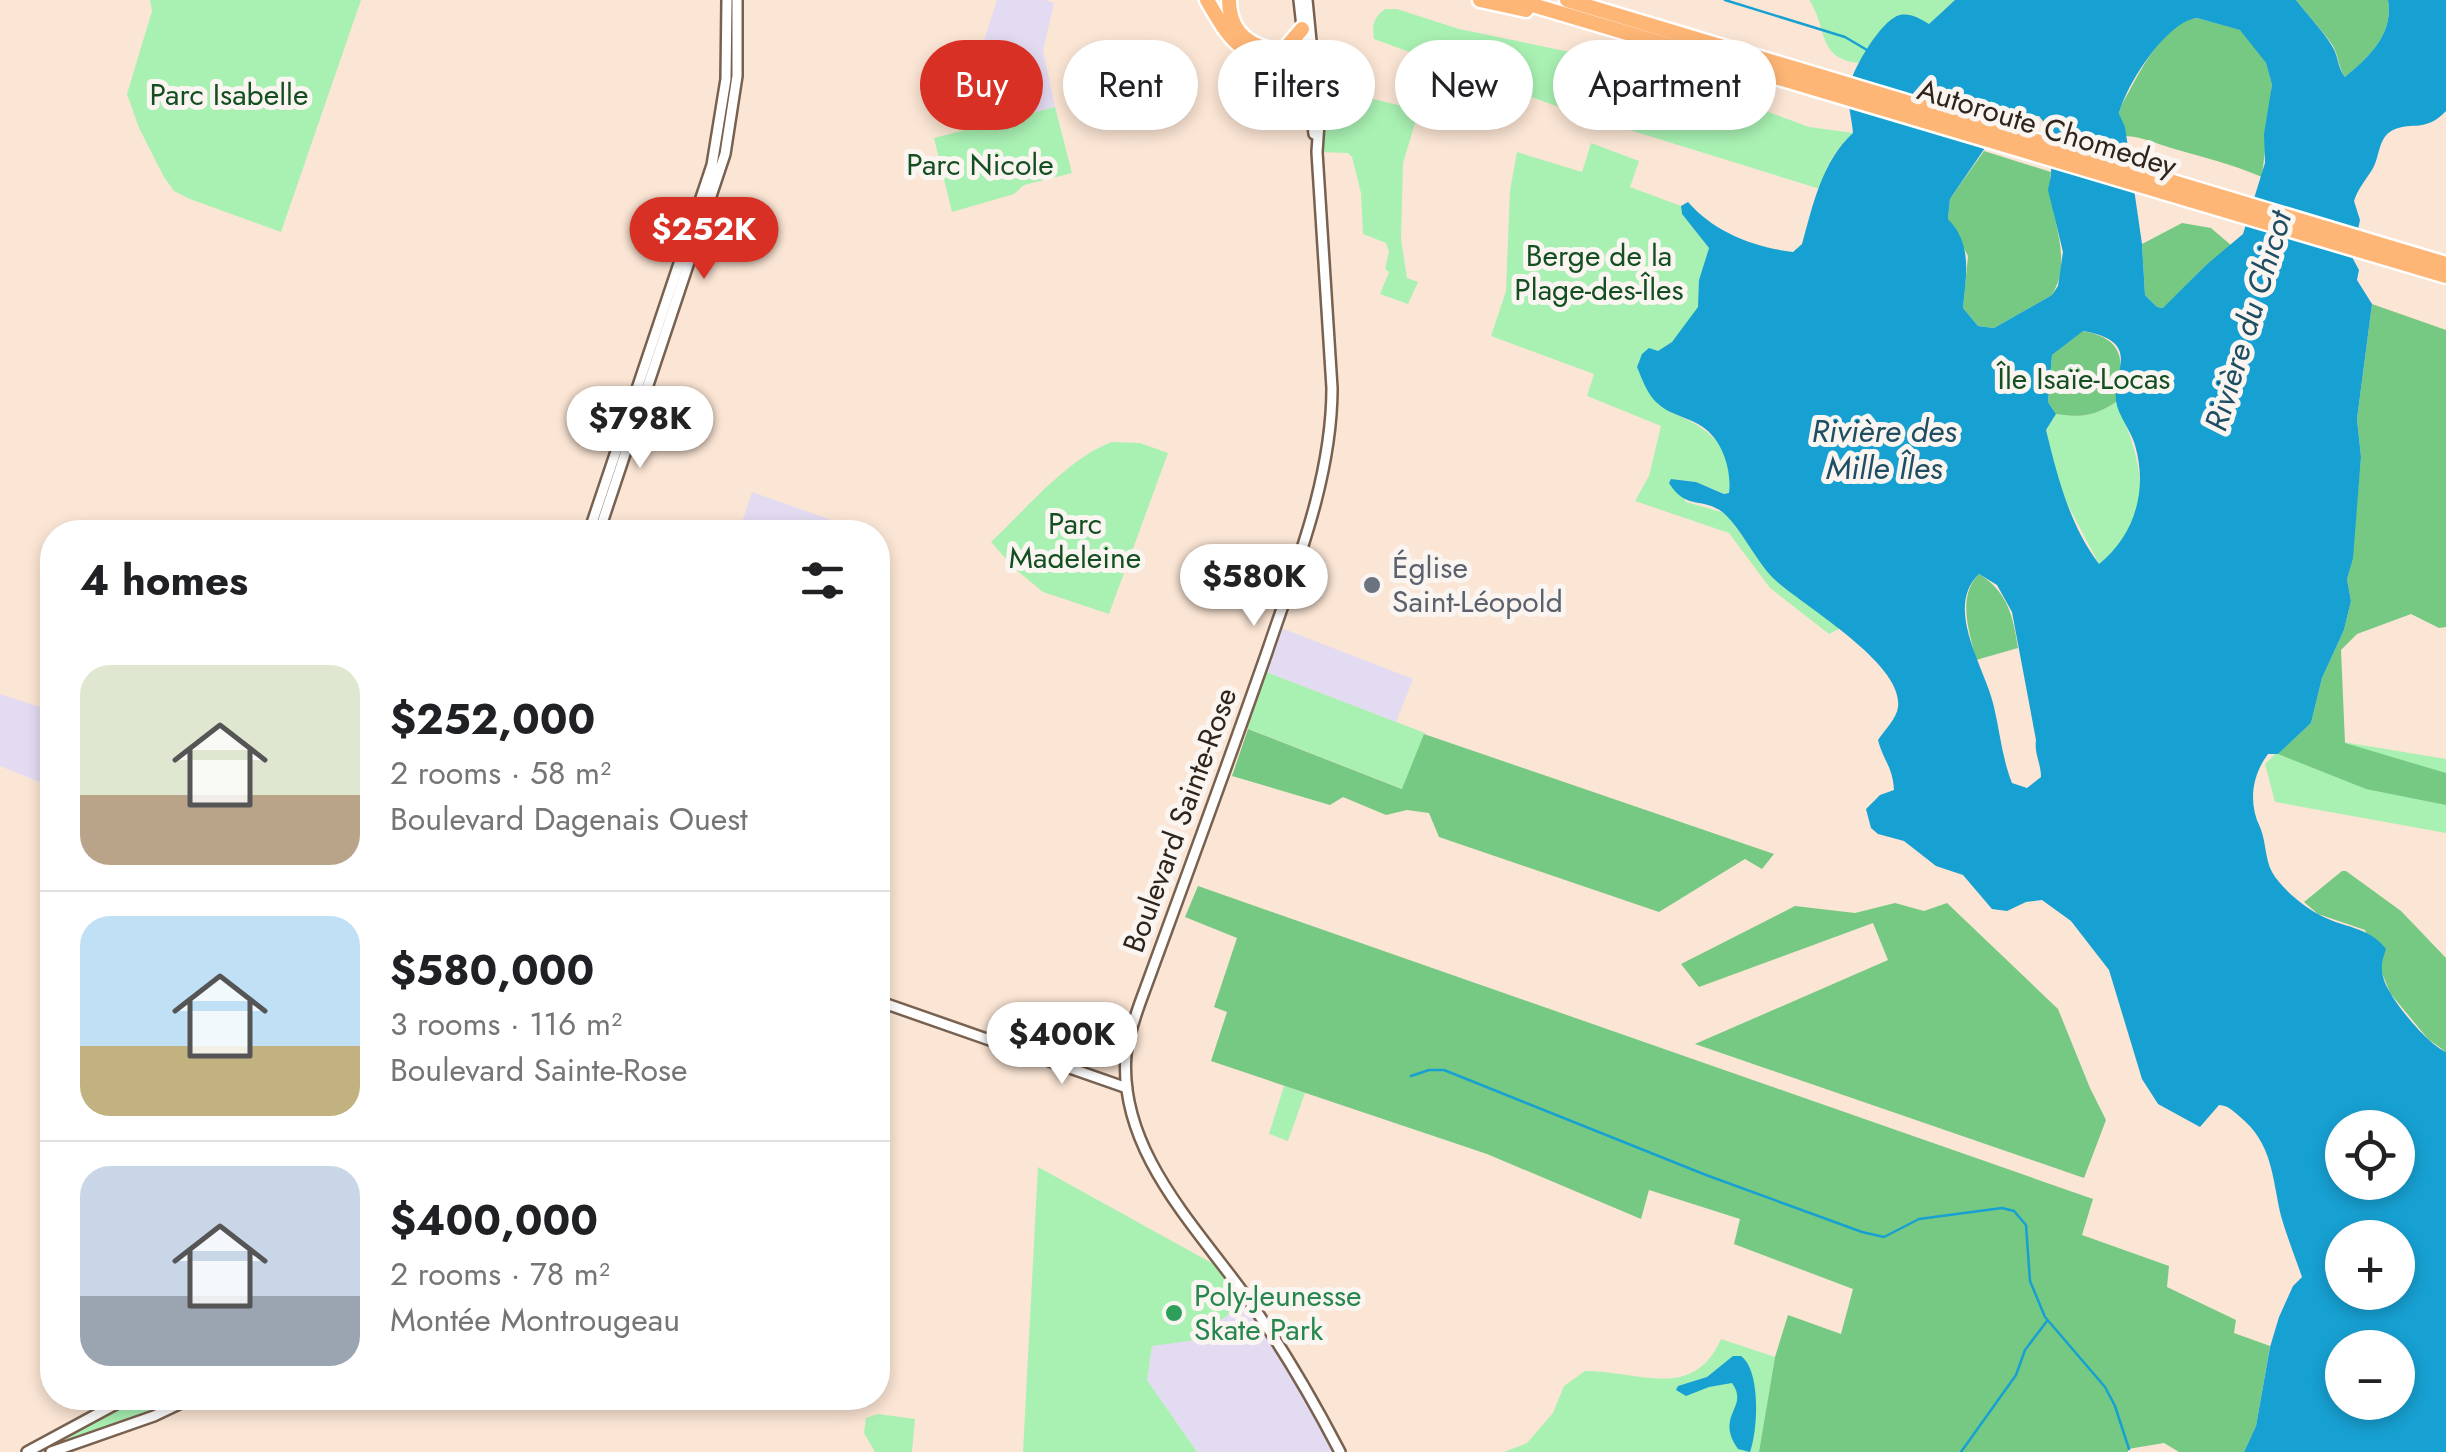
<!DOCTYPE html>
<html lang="en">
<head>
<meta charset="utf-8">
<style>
  body { margin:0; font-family:Jost,sans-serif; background:#f6f6f6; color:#202124; height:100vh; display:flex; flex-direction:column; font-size:38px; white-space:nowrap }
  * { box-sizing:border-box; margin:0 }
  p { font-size:32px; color:#757577 }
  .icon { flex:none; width:55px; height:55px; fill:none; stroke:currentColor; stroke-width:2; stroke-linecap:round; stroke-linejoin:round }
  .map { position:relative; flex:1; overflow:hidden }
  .details { position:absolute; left:40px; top:520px; width:850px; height:890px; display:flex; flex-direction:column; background:#fff; border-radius:40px; box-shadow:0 5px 15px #0003 }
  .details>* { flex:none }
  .guide { position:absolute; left:920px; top:40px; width:950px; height:90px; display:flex; gap:20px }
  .tools { position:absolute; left:2325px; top:1110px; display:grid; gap:20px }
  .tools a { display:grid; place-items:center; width:90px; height:90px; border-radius:50%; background:#fff; box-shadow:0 5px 15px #0003; font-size:50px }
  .price { position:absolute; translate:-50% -85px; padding:0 22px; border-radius:35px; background:#fff; color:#222; font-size:32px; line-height:65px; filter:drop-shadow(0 2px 5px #0008) }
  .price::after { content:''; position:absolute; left:50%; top:60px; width:30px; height:22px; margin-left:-15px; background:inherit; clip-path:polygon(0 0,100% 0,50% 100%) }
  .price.current { background:#d93025; color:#fff }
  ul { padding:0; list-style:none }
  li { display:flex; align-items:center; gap:30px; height:250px; padding:0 40px }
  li+li { border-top:2px solid #e0e0e0 }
  li span { display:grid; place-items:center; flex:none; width:280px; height:200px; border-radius:30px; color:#555 }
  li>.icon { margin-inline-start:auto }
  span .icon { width:120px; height:120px; fill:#fffc; stroke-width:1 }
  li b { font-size:42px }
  h2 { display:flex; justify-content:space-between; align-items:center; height:120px; padding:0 40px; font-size:42px }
  .tag { padding:0 35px; border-radius:45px; background:#fff; box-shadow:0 5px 15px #0003; font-size:35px; line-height:90px }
  .tag.current { background:#d93025; color:#fff }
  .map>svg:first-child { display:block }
  .education { fill:#e3dbf1 }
  .green { fill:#a9f1b3 }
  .forest { fill:#76c983 }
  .water { fill:#17a0d2; fill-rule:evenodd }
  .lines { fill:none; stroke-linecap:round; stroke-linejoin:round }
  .stream { stroke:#17a0d2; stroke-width:2.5 }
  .tertiary-casing { stroke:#79614f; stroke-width:14 }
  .secondary-casing { stroke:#79614f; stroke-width:14 }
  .motorway-casing { stroke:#fff; stroke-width:19 }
  .tertiary { stroke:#fff; stroke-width:9 }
  .secondary { stroke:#fff; stroke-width:9 }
  .motorway { stroke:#feb676; stroke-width:14 }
  .worship-dot { fill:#6b7280; stroke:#fbf5f1; stroke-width:4 }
  .leisure-dot { fill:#2e9e5b; stroke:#fbf5f1; stroke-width:4 }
  .labels { text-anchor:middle; stroke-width:10; stroke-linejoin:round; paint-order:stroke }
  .park-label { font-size:30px; fill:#144f22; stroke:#fbf5f1 }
  .street-label { font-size:30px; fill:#2f251d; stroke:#fbf5f1 }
  .worship-label { font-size:30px; fill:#5b616d; stroke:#fbf5f1; text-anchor:start }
  .leisure-label { font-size:30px; fill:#27864d; stroke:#fbf5f1; text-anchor:start }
  .water-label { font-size:32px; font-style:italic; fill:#1d4e63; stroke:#fbf5f1 }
</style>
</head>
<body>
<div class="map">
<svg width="2446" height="1452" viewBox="0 0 2446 1452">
  <rect width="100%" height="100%" fill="#fbe5d4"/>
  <path class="education" d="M997,0H1045L1054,3L1043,51L1055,107L966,131L964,103Z
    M752,492L865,532H739Z
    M1276,626L1413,679L1396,722L1261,670Z
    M0,694L52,711V787L0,766Z
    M1244,1301L1291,1369L1335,1452H1197L1147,1380L1152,1345L1210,1338L1212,1320L1223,1319Z"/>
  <path class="green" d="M150,0H361L281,232L190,199L174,191L164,177L139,128L127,94L152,11Z
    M1809,0H1955L1929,24L1890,20L1858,63C1816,58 1828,27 1809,0Z
    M1385,9H1397L1459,29L1657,70L1809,127L1854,133C1835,149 1826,165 1820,189L1578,114L1374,39C1372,25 1373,18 1385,9Z
    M1322,87L1419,110L1403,163L1401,239L1407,278L1418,282L1408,304L1380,294L1389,272L1385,269L1389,252L1386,243L1363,234L1361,193L1352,157L1348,153L1317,152Z
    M1055,107L1072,173L1024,185L1014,194L952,212L934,138Z
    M1591,143L1639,161L1630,187L1681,206L1682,214L1709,248L1699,280V307L1672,342L1658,351L1672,413C1710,428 1734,448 1729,493L1725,494L1696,482L1672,479L1686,502L1725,513L1773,577L1841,628L1829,634L1770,588L1729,533L1635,501L1649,476L1661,426L1587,396L1594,374L1491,336L1506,291L1510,191L1517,152L1582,172Z
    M2116,402C2144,463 2157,517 2099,564L2061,492L2046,430L2056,414C2081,418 2095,416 2116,402Z
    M1112,442L1140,443L1168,453L1109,614L1043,592L1015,569L991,542C1025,510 1068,458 1112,442Z
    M1261,670L1425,733L1403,789L1241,726Z
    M2295,734L2446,759V833L2275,802L2265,764Z
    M1284,1086L1305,1093L1288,1141L1269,1134Z
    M1038,1167L1219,1267L1244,1301L1223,1319L1212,1320L1210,1338L1152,1346L1147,1380L1197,1452H1023Z
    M1721,1339L1775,1357L1759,1452H1504L1527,1443L1553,1413L1564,1386L1585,1371C1640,1371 1693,1402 1721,1339Z
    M137,1398H180L125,1421L56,1445Z
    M878,1414L915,1419L912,1452H875L864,1433L866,1418Z"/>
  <path class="forest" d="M2296,0H2388C2394,34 2369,57 2345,77C2338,67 2339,57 2333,46C2322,29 2308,16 2296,0Z
    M2197,18L2241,30L2266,63L2272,85L2262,177C2232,164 2202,157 2171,148C2155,143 2143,137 2125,136L2119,114L2121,106C2137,78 2161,23 2197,18Z
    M1984,151L2051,172C2045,213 2076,255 2052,295L1994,328L1978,326L1963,308L1968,256L1948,219L1950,199Z
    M2182,223L2211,228L2232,246L2205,266L2164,308L2157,307L2145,295L2142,244Z
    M2372,304L2446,330V627L2439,628L2411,614L2357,634L2341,650L2345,743L2446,773V805L2366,789L2278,754L2311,723L2322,678L2344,630L2351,601L2347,579L2352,558L2361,457L2357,419Z
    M2082,331C2129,339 2123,365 2116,402C2095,416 2081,418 2056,414L2048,402L2052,355Z
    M1979,574C2008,592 2013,616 2018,648L1976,660C1970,633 1956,597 1979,574Z
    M1248,729L1402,789L1424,734L1774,854L1762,869L1745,859L1659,912L1439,837L1429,813L1407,810L1386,815L1343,797L1330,805L1232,776Z
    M2342,871H2346L2401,911L2446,958V1052L2428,1039L2390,993L2365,930L2318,914L2304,902Z
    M1198,886L2093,1199L2082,1235L2169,1266L2167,1287L2236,1320L2234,1333L2270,1346L2256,1426L2244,1452H2179L2164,1443L2128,1449V1452H1759L1775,1357L1788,1315L1841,1334L1853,1289L1734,1244L1740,1219L1649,1190L1641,1219L1487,1154L1211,1061L1227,1012L1214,1007L1237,938L1185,917Z
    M1895,903L1924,911L1947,903L2058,1009L2090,1088L2106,1120L2084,1178L1695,1044L1888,960L1873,923L1699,987L1681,964L1795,906L1855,913Z"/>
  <path class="water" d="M1955,0H2296C2308,16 2322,29 2332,46C2339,57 2337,67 2345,77C2369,57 2394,34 2388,0H2446V111C2425,133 2413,121 2393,130C2376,139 2381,159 2370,173C2364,182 2358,189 2354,201L2360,220L2352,257L2359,270L2357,280L2372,304L2357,419L2361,457L2353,558L2347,579L2351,601L2344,630L2322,678L2311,723L2278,754H2268C2252,775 2248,803 2260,827C2266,841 2265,859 2272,872C2281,888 2303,906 2318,914C2342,928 2369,926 2386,949C2382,960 2380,968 2384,980C2390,999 2427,1044 2446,1052V1452H2244L2256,1426L2270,1347L2279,1317L2293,1286L2302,1277C2295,1257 2287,1237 2281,1216C2272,1178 2273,1143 2239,1116C2232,1110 2229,1106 2219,1105L2200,1127L2158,1104L2142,1079L2109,970L2071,921L2042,900L2026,902L2007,911L1992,909L1963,875L1936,866L1904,841L1878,834L1871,828L1866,809L1880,795L1894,790C1893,767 1883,760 1878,740C1884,731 1897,718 1898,707C1904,663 1801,605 1773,578C1756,561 1738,523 1721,511C1700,497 1686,510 1669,483L1671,479L1696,482L1724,494L1729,493C1732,468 1721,436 1698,424C1684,416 1668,414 1656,402C1647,393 1642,379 1637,367L1642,354L1649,348L1658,351L1672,342L1698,307L1699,280L1709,248L1682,214L1681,206L1688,202C1714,232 1753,247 1793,252L1802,244C1813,205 1822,161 1853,133C1852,120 1848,106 1848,93C1849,74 1881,19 1900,15C1911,13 1920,19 1929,24ZM2197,18L2240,30L2266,63L2272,85L2264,134L2265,163L2243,234L2205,266L2163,308L2157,307L2145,295L2142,244L2125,127L2119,114C2126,85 2166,22 2197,18ZM2015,116H2039L2052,133L2051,175L2048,190L2063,252L2058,286L2052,295L1994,328L1978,326L1963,308C1966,275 1973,245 1948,219L1950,199L2000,126ZM2083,331C2143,342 2113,369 2116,401C2118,416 2131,430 2135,445C2148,490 2135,535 2099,564C2069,524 2058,478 2046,430L2056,414L2048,402L2052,355ZM1979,574L1997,585L2012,612L2036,740C2034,754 2041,763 2041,777L2027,788L2012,783C2002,758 2000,732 1994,707C1986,669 1943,608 1979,574ZM2342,1128H2398V1182H2342ZM2342,1238H2398V1292H2342ZM2342,1348H2398V1402H2342Z
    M1733,1356H1741C1761,1371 1758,1429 1750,1452L1738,1449C1714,1415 1750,1408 1732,1383L1709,1387L1686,1396L1676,1390L1678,1386L1707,1377Z"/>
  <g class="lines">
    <path class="stream" d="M1725,0L1845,37L1867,50
      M1411,1076L1429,1070H1444L1706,1175L1862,1232L1884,1237L1919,1219L2002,1208L2014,1211L2026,1225L2030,1281L2045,1317L2105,1387L2115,1406L2129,1449
      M1961,1452L2016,1375L2025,1350L2047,1321"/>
    <defs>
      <path id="tertiary" d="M1299,0L1314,134
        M1307,0L1319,123L1317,152L1332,388C1332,478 1296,566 1267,652C1226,769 1183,886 1140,1003C1134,1020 1128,1037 1126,1054C1118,1152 1198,1228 1250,1302C1284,1350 1313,1400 1340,1452
        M878,1001L1127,1088"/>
      <path id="secondary" d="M589,532L712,165L726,79L727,0
        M599,532L725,154L737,76V0
        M27,1452L127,1398
        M51,1452L154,1416L192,1398"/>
      <path id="motorway" d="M1207,0C1225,31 1240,60 1280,58C1292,58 1302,58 1311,50
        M1229,0C1229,26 1243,43 1268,49
        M1480,0L1526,10
        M1516,0L2446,276
        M1567,0L2446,264
        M1284,50L1302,29"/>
    </defs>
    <use href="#tertiary" class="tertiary-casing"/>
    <use href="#secondary" class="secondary-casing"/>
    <use href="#motorway" class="motorway-casing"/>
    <use href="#tertiary" class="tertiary"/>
    <use href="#secondary" class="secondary"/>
    <use href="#motorway" class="motorway"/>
  </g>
  <circle class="worship-dot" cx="1372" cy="585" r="10"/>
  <circle class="leisure-dot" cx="1174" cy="1313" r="10"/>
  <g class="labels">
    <g class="park-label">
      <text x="229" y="105">Parc Isabelle</text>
      <text x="980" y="175">Parc Nicole</text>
      <text x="1599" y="266">Berge de la<tspan x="1599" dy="34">Plage-des-Îles</tspan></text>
      <text x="2084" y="389">Île Isaïe-Locas</text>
      <text x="1075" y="534">Parc<tspan x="1075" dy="34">Madeleine</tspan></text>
    </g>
    <g class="street-label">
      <text transform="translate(2047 128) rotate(17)" y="10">Autoroute Chomedey</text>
      <text transform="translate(1180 820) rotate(-70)" y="10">Boulevard Sainte-Rose</text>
    </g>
    <g class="worship-label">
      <text x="1392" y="578">Église<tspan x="1392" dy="34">Saint-Léopold</tspan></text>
    </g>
    <g class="leisure-label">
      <text x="1194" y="1306">Poly-Jeunesse<tspan x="1194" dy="34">Skate Park</tspan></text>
    </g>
    <g class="water-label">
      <text transform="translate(2248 321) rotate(-73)" y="11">Rivière du Chicot</text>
      <text x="1884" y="442">Rivière des<tspan x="1884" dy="37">Mille Îles</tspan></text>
    </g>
  </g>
</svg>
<div class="tools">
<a><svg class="icon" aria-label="locate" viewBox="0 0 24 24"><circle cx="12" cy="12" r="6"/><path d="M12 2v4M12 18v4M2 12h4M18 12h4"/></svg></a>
<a>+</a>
<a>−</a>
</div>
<b class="price current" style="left:704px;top:282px">$252K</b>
<b class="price" style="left:640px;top:471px">$798K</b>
<b class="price" style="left:1254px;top:629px">$580K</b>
<b class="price" style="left:1062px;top:1087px">$400K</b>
<div class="guide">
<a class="tag current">Buy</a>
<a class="tag">Rent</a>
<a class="tag">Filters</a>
<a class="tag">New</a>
<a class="tag">Apartment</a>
</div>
<section class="details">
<h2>4 homes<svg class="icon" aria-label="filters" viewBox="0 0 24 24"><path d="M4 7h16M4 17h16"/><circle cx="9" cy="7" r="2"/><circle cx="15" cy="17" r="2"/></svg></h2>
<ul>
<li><span style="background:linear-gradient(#dfe7d0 65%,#b9a48a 0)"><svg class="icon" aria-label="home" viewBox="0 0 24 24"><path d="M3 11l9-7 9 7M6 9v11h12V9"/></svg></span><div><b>$252,000</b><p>2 rooms · 58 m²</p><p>Boulevard Dagenais Ouest</p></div></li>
<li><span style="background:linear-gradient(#bfe0f5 65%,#c2b280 0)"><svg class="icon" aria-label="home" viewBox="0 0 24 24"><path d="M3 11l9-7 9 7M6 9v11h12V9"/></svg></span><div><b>$580,000</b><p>3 rooms · 116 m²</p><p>Boulevard Sainte-Rose</p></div></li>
<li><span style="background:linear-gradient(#c9d6e8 65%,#9aa5b1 0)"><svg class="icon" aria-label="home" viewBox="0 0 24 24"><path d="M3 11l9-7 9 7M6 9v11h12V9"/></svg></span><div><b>$400,000</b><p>2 rooms · 78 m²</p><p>Montée Montrougeau</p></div></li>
</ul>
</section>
</div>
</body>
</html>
